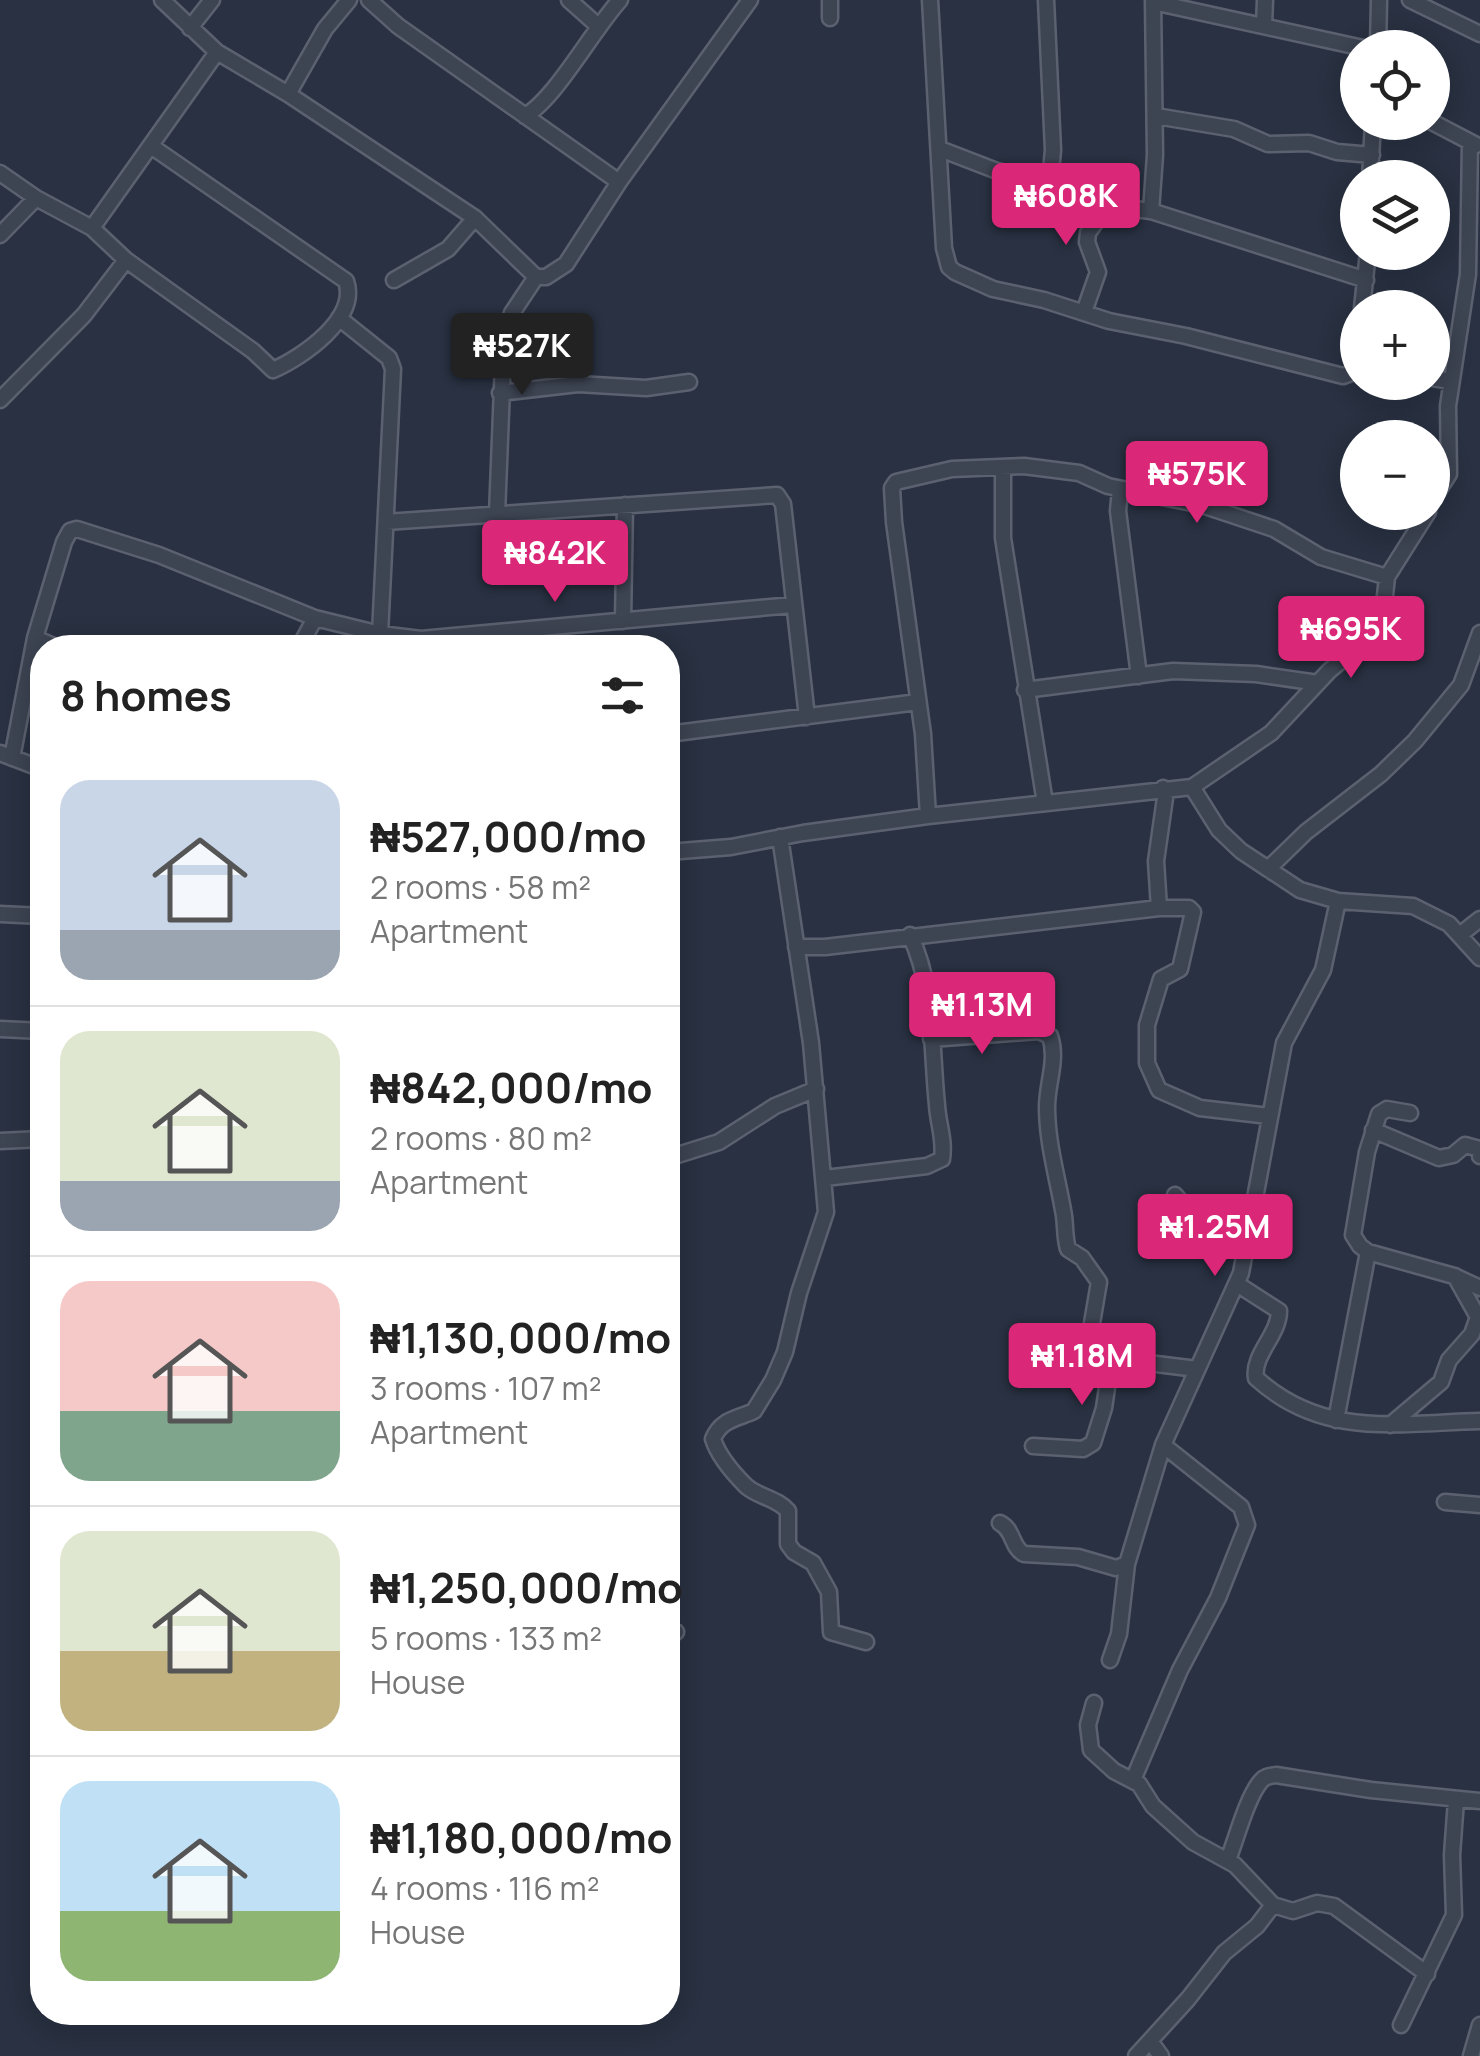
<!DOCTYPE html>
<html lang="en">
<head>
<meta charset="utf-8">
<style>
  body { margin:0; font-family:Manrope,sans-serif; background:#f6f6f6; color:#222; height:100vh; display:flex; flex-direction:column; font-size:38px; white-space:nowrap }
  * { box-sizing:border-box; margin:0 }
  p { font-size:32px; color:#767676 }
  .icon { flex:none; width:55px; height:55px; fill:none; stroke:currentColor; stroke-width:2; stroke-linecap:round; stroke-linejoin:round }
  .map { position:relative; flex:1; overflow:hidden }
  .sheet { position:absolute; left:30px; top:635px; width:650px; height:1390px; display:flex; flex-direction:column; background:#fff; border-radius:40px; box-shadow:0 5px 25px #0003 }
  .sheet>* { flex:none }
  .tools { position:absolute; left:1340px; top:30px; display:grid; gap:20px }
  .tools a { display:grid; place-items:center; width:110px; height:110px; border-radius:50%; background:#fff; box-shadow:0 5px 25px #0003; font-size:50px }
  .price { position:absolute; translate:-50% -85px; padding:0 22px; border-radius:10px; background:#db2777; color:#fff; font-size:32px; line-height:65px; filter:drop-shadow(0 2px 5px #0008) }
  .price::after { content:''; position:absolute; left:50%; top:60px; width:30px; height:22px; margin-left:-15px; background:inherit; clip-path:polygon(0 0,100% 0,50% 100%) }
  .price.active { background:#222; color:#fff }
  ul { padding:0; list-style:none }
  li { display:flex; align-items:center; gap:30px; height:250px; padding:0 30px }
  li+li { border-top:2px solid #e0e0e0 }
  li span { display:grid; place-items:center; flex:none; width:280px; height:200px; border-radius:30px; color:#555 }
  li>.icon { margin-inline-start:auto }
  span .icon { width:120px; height:120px; fill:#fffc; stroke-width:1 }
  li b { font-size:42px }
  h2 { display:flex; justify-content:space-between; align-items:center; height:120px; padding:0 30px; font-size:42px }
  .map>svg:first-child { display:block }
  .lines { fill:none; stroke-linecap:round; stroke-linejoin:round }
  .minor-casing { stroke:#5c6170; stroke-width:19 }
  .minor { stroke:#3d4452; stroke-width:14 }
</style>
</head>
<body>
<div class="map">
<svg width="1480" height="2056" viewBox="0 0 1480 2056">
  <rect width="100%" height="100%" fill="#293142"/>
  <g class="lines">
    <defs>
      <path id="minor" d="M162,0L217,52
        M369,0L398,26L619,182
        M569,0L597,25
        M830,0V18
        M930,0L944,248L949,267L955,272L993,289L1044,300L1109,321L1186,336L1343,376L1351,373L1358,359
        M1046,0L1053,150L1050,182
        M1410,0L1480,34
        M1153,2L1363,48
        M1264,26L1265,0
        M190,28L212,0
        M1378,48L1379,0
        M288,94L475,218L536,277H546L566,264L619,182L750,0
        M525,116C556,98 592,31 620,0
        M1156,116L1234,129L1268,144L1309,143L1337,152L1372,155
        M1432,122L1476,145
        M940,149L997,171L1076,188L1107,206L1151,211L1366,280
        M0,173L36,198L92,228
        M1370,178L1373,122
        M1151,211L1155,155L1153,0
        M0,235L36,198
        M126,260L92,228L217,52L288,94L325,29L349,0
        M394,280L448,249L475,218
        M1362,308L1368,252
        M1084,312L1098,272L1087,242L1088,233L1107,206
        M339,318L389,358L393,369L380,634
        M1432,378L1450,381
        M500,393L578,384L646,388L689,382
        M0,400L84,315L126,260L253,351L273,370C303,357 359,318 346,281L151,146
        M1003,468V538L1045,803
        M1120,489L1118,511L1139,676
        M1432,500L1449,474L1448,406L1468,274L1470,142
        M497,514L504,337L512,313L536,277
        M386,522L777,495L783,504L807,717
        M623,621L625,505
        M35,638L58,648
        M299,648L315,618
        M1025,690L1173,671L1256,674L1318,683
        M668,734L918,702
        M0,753L42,769
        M12,758L35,638L64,542L70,531L77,529L159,555L315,618L380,634L421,639L793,605
        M1192,787L1219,830L1241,851L1300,890L1338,901L1413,906L1449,924L1480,958
        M928,816L923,734L894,522L892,488L896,482L952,469L1024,466L1079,473L1108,486L1202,505L1274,529L1321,557L1387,577
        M780,837L811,1043L826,1212L799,1293L785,1352L773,1380L754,1411C737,1419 721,1419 713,1439C718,1455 734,1474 746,1486C758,1497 777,1498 788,1511V1544L794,1552L813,1563L829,1592L831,1632L866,1642
        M668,852L731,847L803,833L928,816L1192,787L1271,733L1329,671L1373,634L1383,614L1387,577L1428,512
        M1268,869L1306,832L1381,774L1415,741L1461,685L1480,633
        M1159,908L1156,861L1165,798L1163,788
        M0,914L42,916
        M1461,934L1480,919
        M796,947H825L1159,908H1189L1193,912L1180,969L1161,979L1147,1025V1063L1159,1090L1200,1108L1269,1116
        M0,1029L42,1031
        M931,1039L1039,1031L1050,1036C1058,1060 1047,1083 1047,1107C1047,1142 1057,1176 1063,1210C1066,1223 1064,1236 1068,1249L1082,1258L1099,1282L1090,1335L1084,1348L1148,1363L1197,1369
        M1410,1113L1387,1109L1379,1114L1367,1152L1353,1235L1360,1246L1368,1252L1454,1276L1480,1288
        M1373,1130L1439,1158L1453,1155L1465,1145L1480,1149V1156
        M0,1141L42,1139
        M668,1158L719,1142L775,1106L816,1089
        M825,1178L927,1166L942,1159C945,1139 938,1124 937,1105C931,1048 935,988 910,935
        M1175,1195C1194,1220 1224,1223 1253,1217
        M1237,1284L1279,1311C1279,1335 1252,1355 1256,1378C1323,1439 1398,1423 1480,1421
        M1336,1420L1368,1252
        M1390,1425L1441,1382L1449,1360L1472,1334L1478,1317L1455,1276
        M1033,1446L1083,1449L1093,1443L1104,1408L1112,1354
        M1445,1502L1480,1505
        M1000,1523C1014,1530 1011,1547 1024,1554L1078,1557L1116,1568L1127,1564
        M668,1636L676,1632
        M1110,1660L1119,1634L1127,1564L1163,1445L1241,1273L1284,1043L1323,970L1338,901
        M1094,1703L1088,1725L1091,1750L1114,1771L1139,1784L1153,1806L1193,1842L1235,1865L1273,1905L1293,1911L1317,1903L1334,1906L1427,1974
        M1133,1780L1180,1670L1218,1598L1247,1525L1241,1507L1163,1445
        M1228,1860C1236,1840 1247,1797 1261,1781C1265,1776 1270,1776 1276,1775L1371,1790L1480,1801
        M1401,2025L1454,1915L1452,1855L1456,1800
        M1150,2041L1161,2056
        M1136,2056L1188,1999L1224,1953L1257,1926L1273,1905
        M1471,2056L1480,2025"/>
    </defs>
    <use href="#minor" class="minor-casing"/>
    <use href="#minor" class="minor"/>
  </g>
</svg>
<div class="tools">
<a><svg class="icon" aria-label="locate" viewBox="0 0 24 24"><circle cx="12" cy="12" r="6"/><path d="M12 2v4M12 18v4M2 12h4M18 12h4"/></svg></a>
<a><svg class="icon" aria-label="layers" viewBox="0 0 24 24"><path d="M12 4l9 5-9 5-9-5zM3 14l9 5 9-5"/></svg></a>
<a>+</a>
<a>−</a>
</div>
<b class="price" style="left:1066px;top:248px">₦608K</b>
<b class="price active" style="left:522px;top:398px">₦527K</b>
<b class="price" style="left:1197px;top:526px">₦575K</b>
<b class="price" style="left:555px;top:605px">₦842K</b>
<b class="price" style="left:1351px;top:681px">₦695K</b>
<b class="price" style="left:982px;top:1057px">₦1.13M</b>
<b class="price" style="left:1215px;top:1279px">₦1.25M</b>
<b class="price" style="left:1082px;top:1408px">₦1.18M</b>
<section class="sheet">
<h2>8 homes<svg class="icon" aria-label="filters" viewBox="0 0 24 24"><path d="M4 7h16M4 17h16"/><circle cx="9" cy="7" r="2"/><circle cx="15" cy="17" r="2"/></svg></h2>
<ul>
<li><span style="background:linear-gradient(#c9d6e8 75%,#9aa5b1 0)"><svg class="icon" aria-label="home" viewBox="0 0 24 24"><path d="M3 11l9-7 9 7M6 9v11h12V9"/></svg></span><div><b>₦527,000/mo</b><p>2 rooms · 58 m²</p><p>Apartment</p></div></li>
<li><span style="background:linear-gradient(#dfe7d0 75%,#9aa5b1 0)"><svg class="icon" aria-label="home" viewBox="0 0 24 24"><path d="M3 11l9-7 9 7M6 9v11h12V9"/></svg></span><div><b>₦842,000/mo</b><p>2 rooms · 80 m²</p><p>Apartment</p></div></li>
<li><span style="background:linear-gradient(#f6c9c9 65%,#7fa58c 0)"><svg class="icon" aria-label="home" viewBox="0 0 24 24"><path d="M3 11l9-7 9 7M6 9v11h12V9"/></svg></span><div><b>₦1,130,000/mo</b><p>3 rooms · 107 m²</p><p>Apartment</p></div></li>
<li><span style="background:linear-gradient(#dfe7d0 60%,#c2b280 0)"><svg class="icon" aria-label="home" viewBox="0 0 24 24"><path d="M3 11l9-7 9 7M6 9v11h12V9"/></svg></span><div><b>₦1,250,000/mo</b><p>5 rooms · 133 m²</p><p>House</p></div></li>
<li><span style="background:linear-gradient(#bfe0f5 65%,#8fb573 0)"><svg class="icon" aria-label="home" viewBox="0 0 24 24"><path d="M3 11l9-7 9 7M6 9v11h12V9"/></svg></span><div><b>₦1,180,000/mo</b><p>4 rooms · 116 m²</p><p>House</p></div></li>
</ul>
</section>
</div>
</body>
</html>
